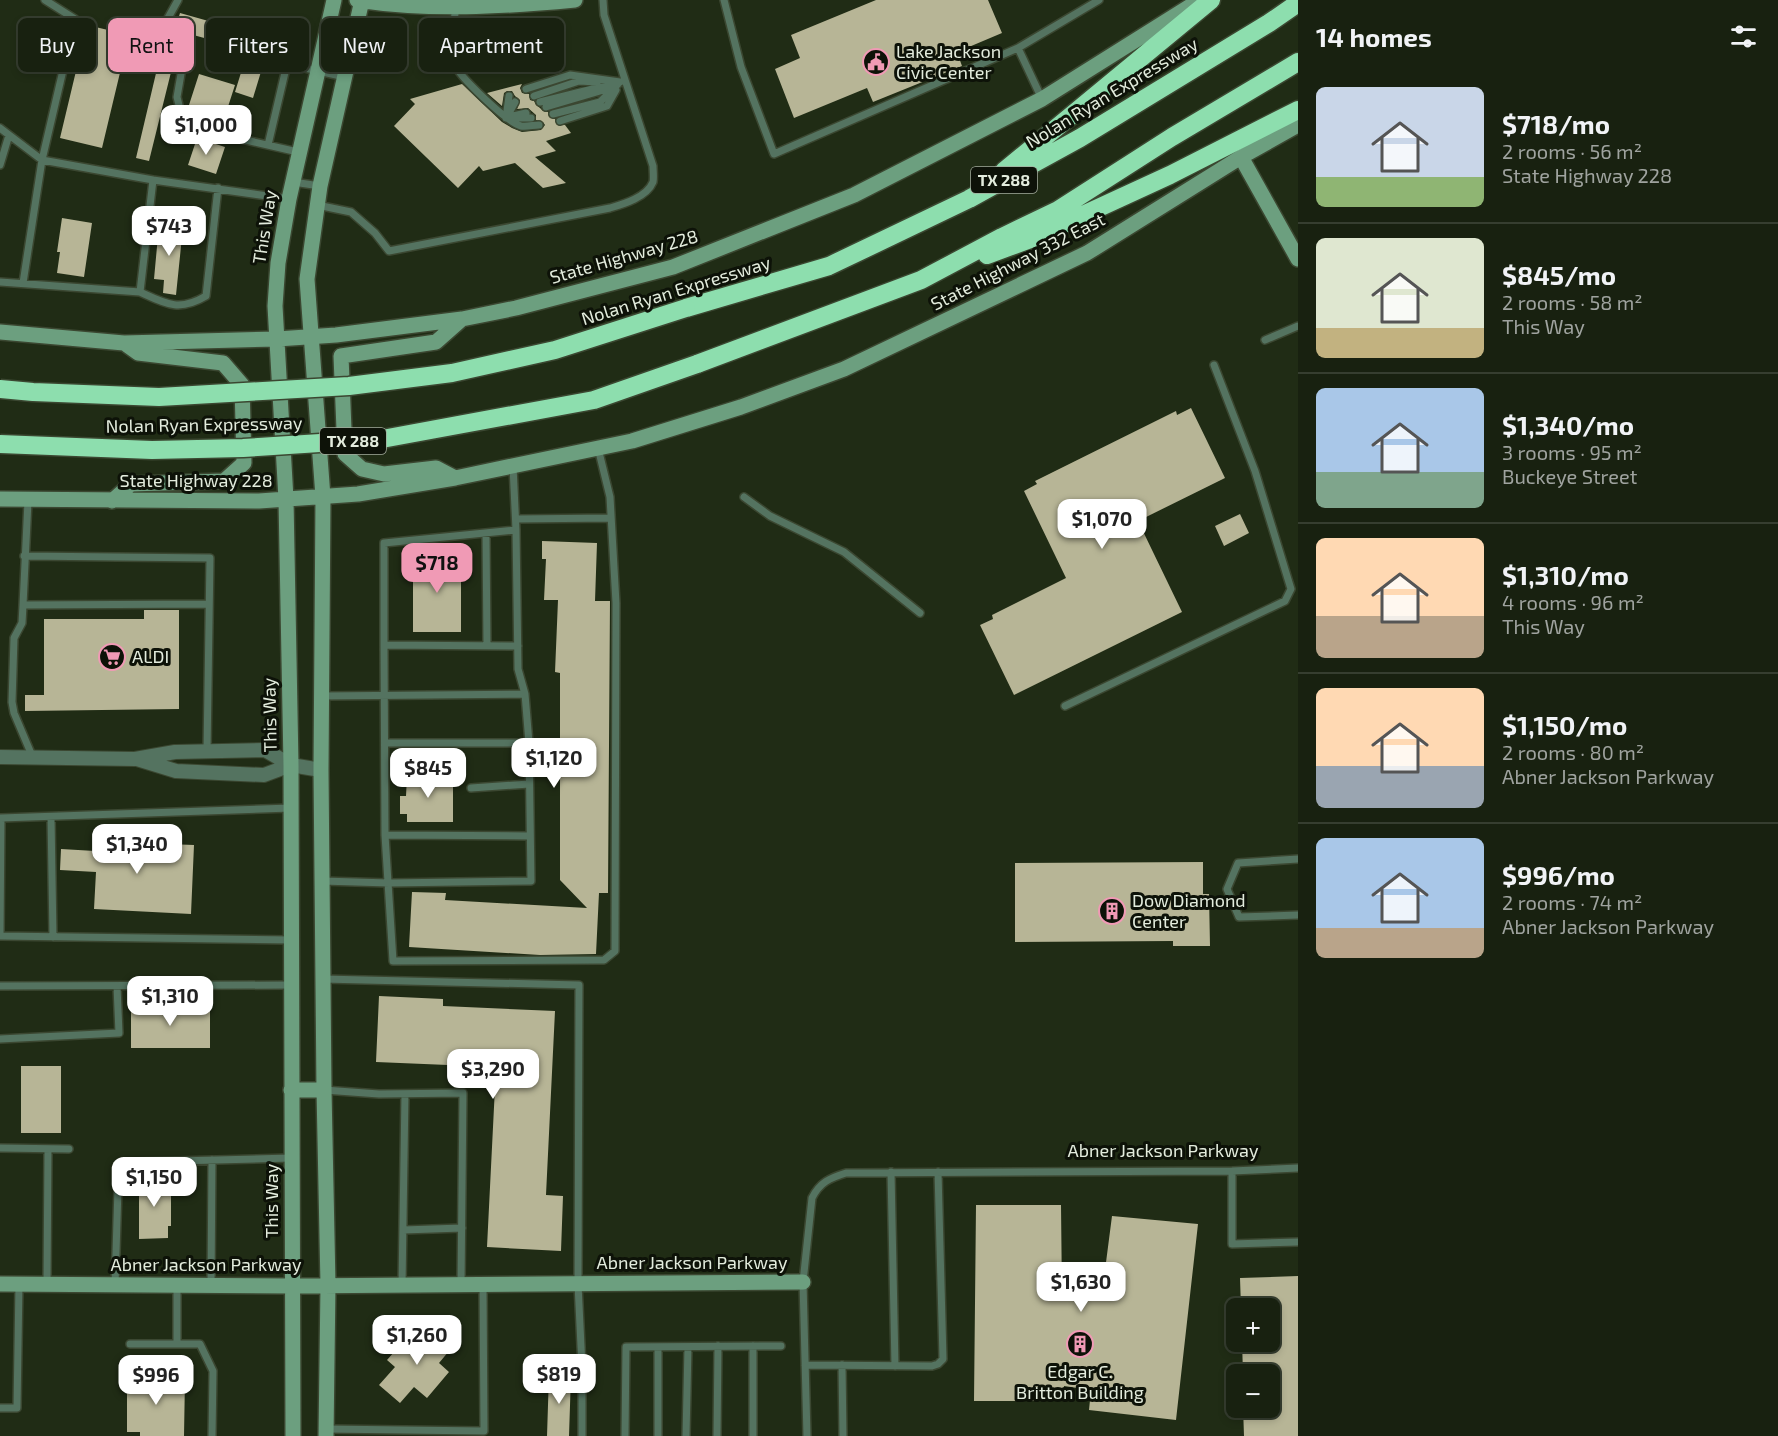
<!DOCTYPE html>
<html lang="en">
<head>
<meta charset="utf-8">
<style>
  body { margin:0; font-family:"Exo 2",sans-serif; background:#252e1e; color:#f1f3f6; height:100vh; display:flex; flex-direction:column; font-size:22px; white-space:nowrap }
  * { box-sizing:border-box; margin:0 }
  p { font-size:20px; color:#9fa39f }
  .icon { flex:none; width:33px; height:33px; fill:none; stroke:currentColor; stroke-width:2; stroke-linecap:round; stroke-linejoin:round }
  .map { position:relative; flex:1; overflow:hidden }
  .details { display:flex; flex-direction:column; background:#182110; width:480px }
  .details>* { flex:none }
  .guide { position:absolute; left:18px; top:18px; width:570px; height:54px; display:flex; gap:12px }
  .tools { position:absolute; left:1226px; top:1298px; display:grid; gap:12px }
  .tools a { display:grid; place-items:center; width:54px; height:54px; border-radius:9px; background:#182110; box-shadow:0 3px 9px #0003,0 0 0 2px #363e30; font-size:30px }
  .price { position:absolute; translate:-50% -51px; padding:0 14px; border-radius:12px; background:#fff; color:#222; font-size:20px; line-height:39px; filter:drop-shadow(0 2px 3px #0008) }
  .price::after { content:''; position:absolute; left:50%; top:36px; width:18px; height:14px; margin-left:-9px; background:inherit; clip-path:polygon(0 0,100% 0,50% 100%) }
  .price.on { background:#f09ab5; color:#111 }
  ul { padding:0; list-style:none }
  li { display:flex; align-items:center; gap:18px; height:150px; padding:0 18px }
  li+li { border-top:2px solid #363e30 }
  li span { display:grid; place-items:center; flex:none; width:168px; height:120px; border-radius:9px; color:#555 }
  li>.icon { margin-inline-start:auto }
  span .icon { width:72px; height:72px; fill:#fffc; stroke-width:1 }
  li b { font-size:26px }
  h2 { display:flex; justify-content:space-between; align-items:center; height:72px; padding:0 18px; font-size:26px }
  .chip { padding:0 21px; border-radius:9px; background:#182110; box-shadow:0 3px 9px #0003,0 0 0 2px #363e30; font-size:21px; line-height:54px }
  .chip.on { background:#f09ab5; color:#111 }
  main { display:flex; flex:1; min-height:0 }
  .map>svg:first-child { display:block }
  .building { fill:#b7b596 }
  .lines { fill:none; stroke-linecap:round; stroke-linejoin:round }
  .lane-casing { stroke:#3b4731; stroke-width:10 }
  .street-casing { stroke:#3b4731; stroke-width:16 }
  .secondary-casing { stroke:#3b4731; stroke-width:18 }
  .highway-casing { stroke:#3b4731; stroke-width:21 }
  .lane { stroke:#547360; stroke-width:7 }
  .street { stroke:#547360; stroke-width:14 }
  .secondary { stroke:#6c9f7f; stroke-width:15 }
  .highway { stroke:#8ddeae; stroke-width:18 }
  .highway-bridge-casing { stroke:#3b4731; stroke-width:21; stroke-linecap:butt }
  .highway-bridge { stroke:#8ddeae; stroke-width:18 }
  .labels { text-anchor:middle; stroke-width:6; stroke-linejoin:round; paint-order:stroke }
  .shield { fill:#0d1208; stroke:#a3ab9d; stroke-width:1.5 }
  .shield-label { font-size:16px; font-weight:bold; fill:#e3ecdd }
  .poi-label { font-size:18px; fill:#e3ecdd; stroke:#0d1208; text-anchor:start }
  .street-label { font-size:18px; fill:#e3ecdd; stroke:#0d1208 }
</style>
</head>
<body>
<main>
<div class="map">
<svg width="1298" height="1436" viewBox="0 0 1298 1436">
  <rect width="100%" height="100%" fill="#202c15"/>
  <path class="building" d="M876,0H988L1002,33L957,52L962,66L873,102L867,88L794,118L775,69L800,58L791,35Z
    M180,13L244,31L243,34L270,42L253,98L235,92L248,50L175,30Z
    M87,25L129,35L102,148L60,138Z
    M161,52L175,56L149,161L136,158Z
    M199,74L235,85L225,116L189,105Z
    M462,84L502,122L512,128L522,132L541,130L545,125L543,122L536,120V115L528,108L517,109L520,100L515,96L512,91H507L504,93L502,106L487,93L522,84L520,88L522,93L529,94L530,100L534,101L536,105L540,108L543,111L548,112L549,117L555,119L557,125H565L571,133L546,141L556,151L535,157L566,183L543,188L515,163L483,171L479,166L458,188L394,126L415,104L410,99Z
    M197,138L225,147L216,174L188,165Z
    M62,218L92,223L84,277L57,273L60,252H57Z
    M159,225L183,227L176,295L163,293L164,280L154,279Z
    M1191,408L1225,478L1138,521L1182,612L1014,695L980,625L993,619L992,615L1066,578L1024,491L1037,484L1035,481L1176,411L1177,415Z
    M1240,514L1249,533L1224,546L1215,526Z
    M542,541L597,543L595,601H610L608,893H599L596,954L540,955L409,947L412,892L446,893L445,900L587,908L560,880V673L555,672L558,600H544L546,559H542Z
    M413,555H461V632H413Z
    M144,610H179V709L25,711V695H44V619H144Z
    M407,776H453V822H407V814H400V796H406Z
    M96,839H114V842L194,845L191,914L94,909L96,872L60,870L61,849L95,851Z
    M1203,862V894H1209L1210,946H1173V941L1015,942V863Z
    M379,996L443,999V1006L555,1011L546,1195L563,1196L561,1251L487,1247L496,1067L376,1062Z
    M131,1007H210V1048H131Z
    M21,1066H61V1133H21Z
    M139,1177H168V1191H171V1226H168V1238L139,1239Z
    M976,1205H1061L1062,1296L1101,1301L1112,1216L1198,1224L1176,1420L1089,1410L1091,1390L1064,1386L1063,1401H974Z
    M1298,1276V1436H1244L1243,1407H1269V1374H1243L1242,1341H1269V1308H1241L1240,1278Z
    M434,1327L454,1345L439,1363L449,1372L427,1398L414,1387L400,1403L379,1385L395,1367L387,1360L409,1335L420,1344Z
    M549,1374L571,1375L569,1436H547Z
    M127,1378H185L184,1436H140V1432H127Z"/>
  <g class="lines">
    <defs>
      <path id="lane" d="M178,0L168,18L167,36L185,51L177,97L184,126L298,152
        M724,0L741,67L774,154L1018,48L1042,99
        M456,8C453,27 449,44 454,63C458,76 508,123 521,126C526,127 534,125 539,125
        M1018,48L1099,0
        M526,89L570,75L620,82
        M534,96L579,81L597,82
        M540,102L617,83
        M546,107L607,89
        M509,113L515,102
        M553,114L600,102L618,84
        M509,117L526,113
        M506,118L509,96
        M509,118H531
        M560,121L607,106L616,90
        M0,128L42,160L153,180
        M268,145L287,64L345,77
        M0,165L9,135
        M293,182L320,186
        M218,188L206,296C179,312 166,304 140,292L153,180L289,199
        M317,205L351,212L375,233L389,251L610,208C624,204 647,197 653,182C654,178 653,170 653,166L604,15L603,0
        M0,282L140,292
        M23,283L42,160L75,19L45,0
        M1265,340L1298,326
        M744,497L770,516L844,552L920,613
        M28,501L23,605L22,623L14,638L12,702L14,713L33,758
        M516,519L611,518
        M486,534L487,646
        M24,556L210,558L207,751
        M23,605L209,604
        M384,645V543L516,530
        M518,646L384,645L385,835L393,961L604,960L615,951L616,603L610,497L598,448
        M322,696L525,694
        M1065,706L1285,601L1291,589L1255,471L1214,365
        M385,743H529
        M471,788L529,784
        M291,808L1,818L0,936L291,940
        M51,817L53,937
        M385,835L530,836
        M1298,859L1238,863L1227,889L1239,917L1298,915
        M322,881L389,883L531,881L529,743L525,694L518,669L516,530L513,466
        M323,979L579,985L578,1284L582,1367V1436
        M0,986L291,985
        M0,1039L119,1033L117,986
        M324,1090L379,1094L463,1093L461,1284
        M0,1148L69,1149
        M1232,1171V1244L1298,1242
        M891,1172L895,1366
        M403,1230L462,1228
        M47,1284L48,1149
        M115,1285L118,1188L127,1168L136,1162L291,1158
        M177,1285V1344
        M211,1285L212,1160
        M402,1285L405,1094
        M130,1344H200L213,1371L212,1436
        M805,1365L932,1366L938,1364L943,1359L938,1172
        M842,1365L843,1436
        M0,1408H17L19,1284
        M326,1429L484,1431L483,1285
        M625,1436L626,1347L781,1346
        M658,1436V1347
        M686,1436L688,1347
        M717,1436L718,1346
        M753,1436V1346
        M807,1436L803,1282L812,1198C820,1182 830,1178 846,1173L1232,1171L1298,1168"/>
      <path id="street" d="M0,757L135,759L175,752L265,750L291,765L321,770
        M137,759L176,771L264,775L291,765"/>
      <path id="secondary" d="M357,0C430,11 502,7 575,0
        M1241,157L1298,259
        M0,332L124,343L277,339L336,335L462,319L516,308L673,267L854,195L1042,99L1200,0
        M455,478L436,468L384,474L362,469L345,454L341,356L436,342L462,319
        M0,499L259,501L358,494L455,478L632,441L741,407L844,369L1087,253L1241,157L1298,125
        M112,501L131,484L224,481L244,463L242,385L223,363L138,353L124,343
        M291,1090H324
        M0,1284L292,1286L803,1282
        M293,1436L291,765L286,499L275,306L278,263L289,199L334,0
        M326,1436L328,1285L324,1090L321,770L323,497L307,279L320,186L362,0"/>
      <path id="highway" d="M1004,171L1211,0
        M987,255L1033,238L1170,175L1298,110
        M686,308L829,266L969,199L1080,138L1269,23L1298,3
        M697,364L921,280L1002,237L1058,210L1172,137L1298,62"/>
    </defs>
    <use href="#lane" class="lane-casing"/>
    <use href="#street" class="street-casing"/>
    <use href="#secondary" class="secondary-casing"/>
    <use href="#highway" class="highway-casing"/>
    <use href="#lane" class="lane"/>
    <use href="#street" class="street"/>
    <use href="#secondary" class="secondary"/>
    <use href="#highway" class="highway"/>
    <defs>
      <path id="highway-bridge" d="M0,389L33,392L159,397L349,386L452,373L555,350L686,308
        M0,444L152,450L243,448L382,439L594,400L697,364"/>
    </defs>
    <use href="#highway-bridge" class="highway-bridge-casing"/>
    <use href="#highway-bridge" class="highway-bridge"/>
  </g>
  <defs>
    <symbol id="civic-ring" viewBox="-11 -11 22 22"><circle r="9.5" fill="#0d1208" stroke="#f09ab5" stroke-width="1.5"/><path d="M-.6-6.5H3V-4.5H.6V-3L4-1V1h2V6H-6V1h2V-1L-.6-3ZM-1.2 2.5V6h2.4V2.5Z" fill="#f09ab5"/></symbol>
    <symbol id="supermarket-ring" viewBox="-11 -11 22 22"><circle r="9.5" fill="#0d1208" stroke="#f09ab5" stroke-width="1.5"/><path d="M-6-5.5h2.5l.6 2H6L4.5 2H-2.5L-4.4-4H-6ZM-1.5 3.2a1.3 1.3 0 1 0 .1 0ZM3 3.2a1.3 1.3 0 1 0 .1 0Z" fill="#f09ab5"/></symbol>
    <symbol id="building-ring" viewBox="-11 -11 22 22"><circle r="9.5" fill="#0d1208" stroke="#f09ab5" stroke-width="1.5"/><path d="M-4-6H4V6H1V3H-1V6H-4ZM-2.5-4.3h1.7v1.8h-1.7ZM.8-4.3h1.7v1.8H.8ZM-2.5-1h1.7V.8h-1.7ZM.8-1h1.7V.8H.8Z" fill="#f09ab5"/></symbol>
  </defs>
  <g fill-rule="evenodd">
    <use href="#civic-ring" x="861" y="47" width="30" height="30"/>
    <use href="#supermarket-ring" x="97" y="642" width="30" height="30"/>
    <use href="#building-ring" x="1097" y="896" width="30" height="30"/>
    <use href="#building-ring" x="1065" y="1329" width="30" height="30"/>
  </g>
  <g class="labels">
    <g class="shield">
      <rect x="971" y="167" width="66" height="26" rx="4.5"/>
      <rect x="320" y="428" width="66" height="26" rx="4.5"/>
    </g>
    <g class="shield-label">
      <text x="1004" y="186">TX 288</text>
      <text x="353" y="447">TX 288</text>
    </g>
    <g class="poi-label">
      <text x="896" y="58">Lake Jackson<tspan x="896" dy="21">Civic Center</tspan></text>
      <text x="132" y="663">ALDI</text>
      <text x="1132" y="907">Dow Diamond<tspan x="1132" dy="21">Center</tspan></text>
      <text x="1080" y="1378" text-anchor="middle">Edgar C.<tspan x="1080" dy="21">Britton Building</tspan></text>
    </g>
    <g class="street-label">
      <text transform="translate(1112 93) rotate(-31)" y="6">Nolan Ryan Expressway</text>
      <text transform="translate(265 227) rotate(-81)" y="6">This Way</text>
      <text transform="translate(624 257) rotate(-16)" y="6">State Highway 228</text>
      <text transform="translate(1018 262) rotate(-27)" y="6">State Highway 332 East</text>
      <text transform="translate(676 291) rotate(-17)" y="6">Nolan Ryan Expressway</text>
      <text transform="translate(204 425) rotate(-1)" y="6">Nolan Ryan Expressway</text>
      <text x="196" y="487">State Highway 228</text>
      <text transform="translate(270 715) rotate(-91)" y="6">This Way</text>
      <text x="1163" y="1157">Abner Jackson Parkway</text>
      <text transform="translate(272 1201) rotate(-90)" y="6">This Way</text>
      <text x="692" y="1269">Abner Jackson Parkway</text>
      <text x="206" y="1271">Abner Jackson Parkway</text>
    </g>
  </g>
</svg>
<div class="tools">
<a>+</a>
<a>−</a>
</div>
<b class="price" style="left:206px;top:156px">$1,000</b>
<b class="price" style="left:169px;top:257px">$743</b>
<b class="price" style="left:1102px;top:550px">$1,070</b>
<b class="price on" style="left:437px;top:594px">$718</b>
<b class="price" style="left:554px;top:789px">$1,120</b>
<b class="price" style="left:428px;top:799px">$845</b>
<b class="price" style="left:137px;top:875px">$1,340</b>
<b class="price" style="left:170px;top:1027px">$1,310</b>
<b class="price" style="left:493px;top:1100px">$3,290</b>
<b class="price" style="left:154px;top:1208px">$1,150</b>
<b class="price" style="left:1081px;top:1313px">$1,630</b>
<b class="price" style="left:417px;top:1366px">$1,260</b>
<b class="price" style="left:559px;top:1405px">$819</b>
<b class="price" style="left:156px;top:1406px">$996</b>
<div class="guide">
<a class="chip">Buy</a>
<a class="chip on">Rent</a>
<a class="chip">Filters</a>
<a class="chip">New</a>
<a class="chip">Apartment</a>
</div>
</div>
<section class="details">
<h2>14 homes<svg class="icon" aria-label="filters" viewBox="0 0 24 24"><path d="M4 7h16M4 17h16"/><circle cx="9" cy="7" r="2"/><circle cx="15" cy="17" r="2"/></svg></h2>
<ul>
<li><span style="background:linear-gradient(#c9d6e8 75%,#8fb573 0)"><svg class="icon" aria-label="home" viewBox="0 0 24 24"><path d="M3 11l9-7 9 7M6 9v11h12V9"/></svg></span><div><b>$718/mo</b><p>2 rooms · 56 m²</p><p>State Highway 228</p></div></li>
<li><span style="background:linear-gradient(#dfe7d0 75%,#c2b280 0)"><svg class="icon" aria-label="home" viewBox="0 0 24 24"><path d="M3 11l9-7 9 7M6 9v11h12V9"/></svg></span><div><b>$845/mo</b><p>2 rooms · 58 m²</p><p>This Way</p></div></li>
<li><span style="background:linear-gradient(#a9c7e8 70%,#7fa58c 0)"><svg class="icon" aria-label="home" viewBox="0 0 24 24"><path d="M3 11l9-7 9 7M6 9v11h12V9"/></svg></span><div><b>$1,340/mo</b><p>3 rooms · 95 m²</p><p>Buckeye Street</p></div></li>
<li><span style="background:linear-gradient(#ffd9b3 65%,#b9a48a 0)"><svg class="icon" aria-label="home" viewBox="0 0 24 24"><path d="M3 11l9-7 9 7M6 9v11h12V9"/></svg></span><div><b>$1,310/mo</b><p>4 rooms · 96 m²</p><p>This Way</p></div></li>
<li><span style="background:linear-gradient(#ffd9b3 65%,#9aa5b1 0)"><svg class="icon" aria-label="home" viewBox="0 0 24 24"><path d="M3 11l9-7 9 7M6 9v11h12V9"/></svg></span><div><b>$1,150/mo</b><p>2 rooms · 80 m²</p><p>Abner Jackson Parkway</p></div></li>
<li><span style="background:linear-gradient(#a9c7e8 75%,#b9a48a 0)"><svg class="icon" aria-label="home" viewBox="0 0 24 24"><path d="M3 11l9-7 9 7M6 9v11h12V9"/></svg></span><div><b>$996/mo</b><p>2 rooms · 74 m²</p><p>Abner Jackson Parkway</p></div></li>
</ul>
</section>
</main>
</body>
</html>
